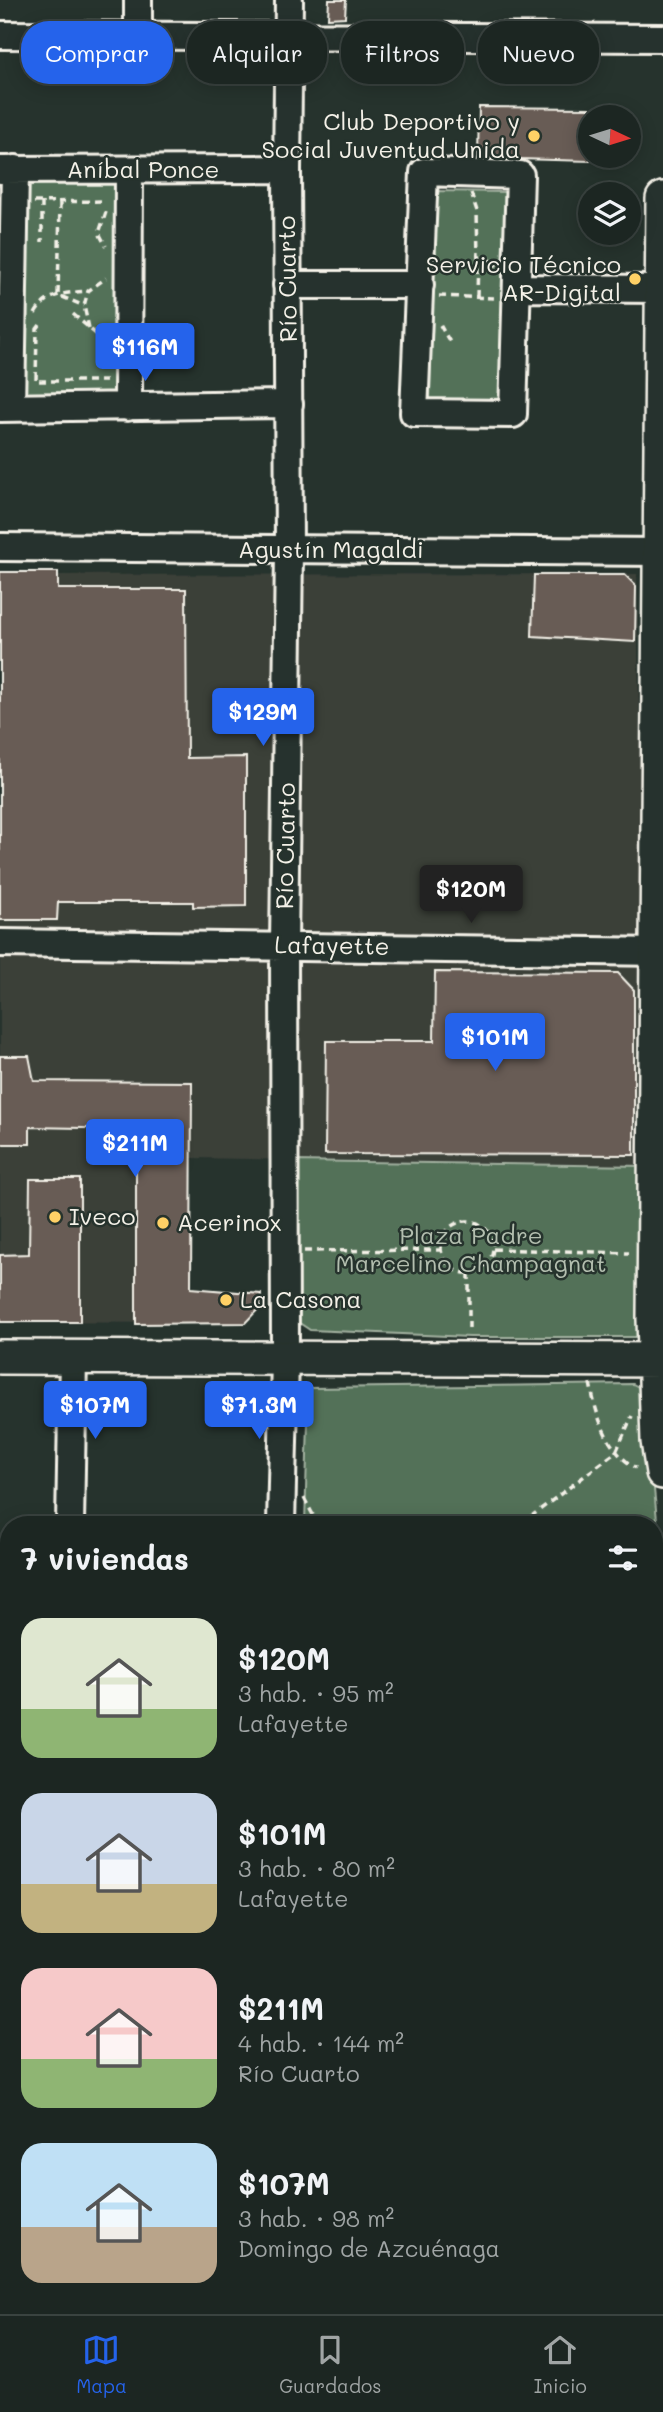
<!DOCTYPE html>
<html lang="es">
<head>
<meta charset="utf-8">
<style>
  body { margin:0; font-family:Mali,sans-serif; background:#29322f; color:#f1f3f6; height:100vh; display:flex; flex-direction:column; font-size:26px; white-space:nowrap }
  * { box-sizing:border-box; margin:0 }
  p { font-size:23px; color:#a0a5a5 }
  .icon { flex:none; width:38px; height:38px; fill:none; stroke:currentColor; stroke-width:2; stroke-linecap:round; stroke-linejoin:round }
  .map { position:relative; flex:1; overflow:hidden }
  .sheet { position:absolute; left:0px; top:1516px; width:663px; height:800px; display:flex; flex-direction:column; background:#1c2622; border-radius:28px 28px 0 0; box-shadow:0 4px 18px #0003,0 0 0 2px #3a4340 }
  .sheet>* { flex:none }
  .hud { position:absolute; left:21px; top:21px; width:621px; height:63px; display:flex; gap:14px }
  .needle { width:46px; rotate:94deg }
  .fabs { position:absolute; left:578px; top:105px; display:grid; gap:14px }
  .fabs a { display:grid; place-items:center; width:63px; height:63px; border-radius:50%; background:#1c2622; box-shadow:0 4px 18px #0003,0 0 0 2px #3a4340; font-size:35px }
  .price { position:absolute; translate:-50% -60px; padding:0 16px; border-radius:7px; background:#2563eb; color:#fff; font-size:23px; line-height:46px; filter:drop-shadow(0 2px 4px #0008) }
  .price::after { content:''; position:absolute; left:50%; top:42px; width:21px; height:16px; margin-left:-10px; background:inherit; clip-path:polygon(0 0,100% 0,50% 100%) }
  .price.current { background:#222; color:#fff }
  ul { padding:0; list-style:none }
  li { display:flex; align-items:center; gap:21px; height:175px; padding:0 21px }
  li span { display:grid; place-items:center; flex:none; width:196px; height:140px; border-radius:21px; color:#555 }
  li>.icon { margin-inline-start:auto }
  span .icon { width:84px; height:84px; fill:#fffc; stroke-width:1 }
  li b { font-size:30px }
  h2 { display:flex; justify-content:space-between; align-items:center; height:84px; padding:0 21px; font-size:30px }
  .tag { padding:0 24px; border-radius:28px; background:#1c2622; box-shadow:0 4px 18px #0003,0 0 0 2px #3a4340; font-size:24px; line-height:63px }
  .tag.current { background:#2563eb; color:#fff }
  .tabs { display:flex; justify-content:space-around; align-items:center; height:98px; border-top:2px solid #3a4340; background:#1c2622; font-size:19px; color:#a0a5a5 }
  .tabs a { display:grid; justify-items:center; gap:4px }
  .tabs .current { color:#2563eb }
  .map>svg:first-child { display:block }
  .built { fill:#3a3f39 }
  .green { fill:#527159; stroke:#a3b1a0; stroke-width:2 }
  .building { fill:#675c54; stroke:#f4f1e8; stroke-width:2 }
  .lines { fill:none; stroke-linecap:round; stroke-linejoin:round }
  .minor-casing { stroke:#f4f1e8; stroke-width:32 }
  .major-casing { stroke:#f4f1e8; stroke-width:38 }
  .path { stroke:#f4f1e8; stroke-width:3.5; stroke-dasharray:7 5; stroke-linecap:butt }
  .minor { stroke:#26332d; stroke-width:26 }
  .major { stroke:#26332d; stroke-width:33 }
  .poi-dot { fill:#ffd166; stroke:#26332d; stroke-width:2.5 }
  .labels { text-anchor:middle; stroke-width:5; stroke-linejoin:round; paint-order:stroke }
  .poi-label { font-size:24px; fill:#f4f1e8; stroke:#26332d; text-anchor:start }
  .street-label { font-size:24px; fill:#f4f1e8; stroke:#26332d }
  .park-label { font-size:24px; fill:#b3beaf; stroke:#26332d }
</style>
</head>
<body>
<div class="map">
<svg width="663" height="2314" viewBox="0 0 663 2314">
  <rect width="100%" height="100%" fill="#26332d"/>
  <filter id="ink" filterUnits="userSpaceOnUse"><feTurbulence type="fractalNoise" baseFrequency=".0143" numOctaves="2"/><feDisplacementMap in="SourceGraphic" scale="14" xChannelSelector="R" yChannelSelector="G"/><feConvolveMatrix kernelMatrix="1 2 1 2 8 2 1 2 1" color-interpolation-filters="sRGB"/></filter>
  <g filter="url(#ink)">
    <path class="built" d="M637,574L646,1166L191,1158L189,1323L0,1322V575Z
      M0,1644L9,1645V1743H0Z
      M0,1789H9V2306H272V2314H0Z"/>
    <path class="green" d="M21,181H120L119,396L19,395Z
      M433,191L508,192L505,403L430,402Z
      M294,1161L646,1166L647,1337H470L310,1330L295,1320Z
      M633,1384L649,1393L651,1458L663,1582V1755H654V1524H305L309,1388Z"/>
    <path class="building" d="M329,0H346L345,17L328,18Z
      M479,107L590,108V161L478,158Z
      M0,572H58V589H186L187,758L246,757V906L193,907V902H58L57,920H0Z
      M534,575H625L636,586L635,642L532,636Z
      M435,972L618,973L634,990V1155L325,1154L326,1041H434Z
      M0,1056H29L34,1081L192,1082L191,1288L261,1294L260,1307L245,1323L136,1324V1129L30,1127V1144H0Z
      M30,1179H80V1322H0V1255L29,1254Z"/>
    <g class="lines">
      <defs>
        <path id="minor" d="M138,0V36
          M0,35L663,38
          M0,170L287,169
          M424,172L520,175L513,414L414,413Z
          M287,285H420
          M517,288L663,289
          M128,407L129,171
          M0,408L289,404
          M11,408L15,169
          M0,547L663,552
          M0,943L663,952
          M70,1524L73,1357
          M281,1524L285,1359L284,945L289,550L287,169L289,0
          M0,1566H9
          M0,1766H9
          M654,1772H663
          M654,1984L663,1983
          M0,2052L9,2051
          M654,2229L663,2227
          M283,2306V2314
          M620,2306L622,2314
          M322,2314L351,2306"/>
        <path id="major" d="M663,199L654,1319L658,1441L663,1472
          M0,1357L663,1360"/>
      </defs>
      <use href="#minor" class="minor-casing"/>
      <use href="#major" class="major-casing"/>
      <path class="path" d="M471,193L477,211L478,257
        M34,202L106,201
        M42,202V242
        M60,203L58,295L84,306
        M106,212L99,233L106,246
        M439,296L494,298
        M477,297L478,257H486L497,266
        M35,314C47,293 66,293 88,291
        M73,314L106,343
        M40,325L37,329L36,381H106
        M440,325L451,344
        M89,328L84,306L88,291L106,278
        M441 1247a26 26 0 1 1 52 0a26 26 0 1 1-52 0Z
        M493,1249L629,1253
        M304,1251L440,1250
        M469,1273V1333
        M590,1383C596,1414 606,1451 636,1468
        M304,1498L318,1524
        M521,1524L616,1452L632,1416
        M654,1645L663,1636"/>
      <use href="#minor" class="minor"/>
      <use href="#major" class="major"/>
    </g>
  </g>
  <g class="poi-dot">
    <circle cx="534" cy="136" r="7"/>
    <circle cx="635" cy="279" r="7"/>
    <circle cx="55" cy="1217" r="7"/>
    <circle cx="163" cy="1223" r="7"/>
    <circle cx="226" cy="1300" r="7"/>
  </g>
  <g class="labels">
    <g class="poi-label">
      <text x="520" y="130" text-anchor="end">Club Deportivo y<tspan x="520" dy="28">Social Juventud Unida</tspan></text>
      <text x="621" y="273" text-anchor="end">Servicio Técnico<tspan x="621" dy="28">AR-Digital</tspan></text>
      <text x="69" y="1225">Iveco</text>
      <text x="177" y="1231">Acerinox</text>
      <text x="240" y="1308">La Casona</text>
    </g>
    <g class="street-label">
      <text x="143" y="178">Aníbal Ponce</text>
      <text transform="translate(288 279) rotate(-91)" y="8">Río Cuarto</text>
      <text x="331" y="558">Agustín Magaldi</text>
      <text transform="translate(286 846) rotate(-89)" y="8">Río Cuarto</text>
      <text transform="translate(332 946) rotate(1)" y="8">Lafayette</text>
    </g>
    <g class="park-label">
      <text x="471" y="1244">Plaza Padre<tspan x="471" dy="28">Marcelino Champagnat</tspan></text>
    </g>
  </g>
</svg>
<div class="fabs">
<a><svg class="needle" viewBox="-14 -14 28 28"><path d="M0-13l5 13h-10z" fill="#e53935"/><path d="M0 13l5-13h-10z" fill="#a0a5a5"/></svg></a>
<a><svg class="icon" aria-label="layers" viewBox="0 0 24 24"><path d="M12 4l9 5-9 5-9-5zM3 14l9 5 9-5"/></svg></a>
</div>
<b class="price" style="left:145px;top:383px">$116M</b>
<b class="price" style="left:263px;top:748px">$129M</b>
<b class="price current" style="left:471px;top:925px">$120M</b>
<b class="price" style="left:495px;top:1073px">$101M</b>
<b class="price" style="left:135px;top:1179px">$211M</b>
<b class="price" style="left:95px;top:1441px">$107M</b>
<b class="price" style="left:259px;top:1441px">$71.3M</b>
<div class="hud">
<a class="tag current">Comprar</a>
<a class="tag">Alquilar</a>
<a class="tag">Filtros</a>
<a class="tag">Nuevo</a>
</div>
<section class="sheet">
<h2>7 viviendas<svg class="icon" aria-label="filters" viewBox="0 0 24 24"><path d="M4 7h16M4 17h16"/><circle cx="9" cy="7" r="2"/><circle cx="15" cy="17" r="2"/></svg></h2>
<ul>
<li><span style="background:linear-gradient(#dfe7d0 65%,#8fb573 0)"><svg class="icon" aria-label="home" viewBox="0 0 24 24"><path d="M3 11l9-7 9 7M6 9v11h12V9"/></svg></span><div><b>$120M</b><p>3 hab. · 95 m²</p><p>Lafayette</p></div></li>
<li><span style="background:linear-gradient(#c9d6e8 65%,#c2b280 0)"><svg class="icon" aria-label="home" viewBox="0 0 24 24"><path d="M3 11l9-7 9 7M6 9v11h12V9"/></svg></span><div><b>$101M</b><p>3 hab. · 80 m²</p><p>Lafayette</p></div></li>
<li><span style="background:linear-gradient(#f6c9c9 65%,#8fb573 0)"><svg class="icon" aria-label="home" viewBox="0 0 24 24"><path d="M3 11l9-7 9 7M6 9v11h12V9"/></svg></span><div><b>$211M</b><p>4 hab. · 144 m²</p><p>Río Cuarto</p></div></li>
<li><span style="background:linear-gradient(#bfe0f5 60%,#b9a48a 0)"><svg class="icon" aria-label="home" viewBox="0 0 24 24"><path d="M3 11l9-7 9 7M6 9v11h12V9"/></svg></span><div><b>$107M</b><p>3 hab. · 98 m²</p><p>Domingo de Azcuénaga</p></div></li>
</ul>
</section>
</div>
<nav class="tabs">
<a class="current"><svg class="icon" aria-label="map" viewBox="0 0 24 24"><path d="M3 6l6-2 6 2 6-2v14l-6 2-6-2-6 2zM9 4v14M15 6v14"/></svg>Mapa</a>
<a><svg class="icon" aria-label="saved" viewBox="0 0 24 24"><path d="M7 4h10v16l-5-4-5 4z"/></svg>Guardados</a>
<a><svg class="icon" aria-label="home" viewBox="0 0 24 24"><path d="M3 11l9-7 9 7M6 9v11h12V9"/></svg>Inicio</a>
</nav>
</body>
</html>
